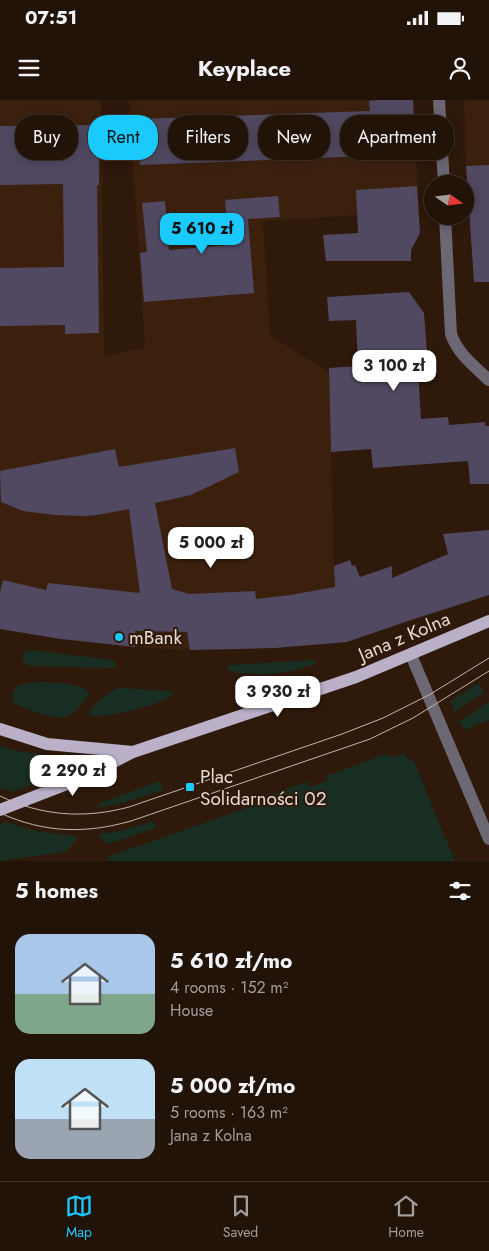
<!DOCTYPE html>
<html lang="en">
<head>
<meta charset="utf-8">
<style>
  body { margin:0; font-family:Jost,sans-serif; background:#2a1c12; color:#f1f3f6; height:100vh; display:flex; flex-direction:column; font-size:19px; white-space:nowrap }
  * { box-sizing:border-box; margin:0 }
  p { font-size:16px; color:#a29e9c }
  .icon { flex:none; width:28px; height:28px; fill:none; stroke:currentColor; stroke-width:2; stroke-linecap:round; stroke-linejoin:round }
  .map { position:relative; height:761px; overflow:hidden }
  .side { display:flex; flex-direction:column; background:#221308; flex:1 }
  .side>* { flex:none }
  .hud { position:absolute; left:15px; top:15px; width:460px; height:45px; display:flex; gap:10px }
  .needle { width:32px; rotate:104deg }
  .buttons { position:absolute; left:424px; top:75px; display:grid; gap:10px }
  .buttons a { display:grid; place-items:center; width:50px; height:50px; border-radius:50%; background:#221308; box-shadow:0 2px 12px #0003,0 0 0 1px #3f3229; font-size:25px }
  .price { position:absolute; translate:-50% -42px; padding:0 11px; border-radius:10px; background:#fff; color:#222; font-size:16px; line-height:32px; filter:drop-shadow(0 1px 2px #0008) }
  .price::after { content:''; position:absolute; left:50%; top:30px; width:15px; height:11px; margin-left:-8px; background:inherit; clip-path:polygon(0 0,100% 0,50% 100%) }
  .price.on { background:#1bcafc; color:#111 }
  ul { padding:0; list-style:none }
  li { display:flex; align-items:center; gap:15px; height:125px; padding:0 15px }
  li span { display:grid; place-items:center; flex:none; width:140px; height:100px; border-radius:15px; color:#555 }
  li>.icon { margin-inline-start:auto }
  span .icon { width:60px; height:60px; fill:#fffc; stroke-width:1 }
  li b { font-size:21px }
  h2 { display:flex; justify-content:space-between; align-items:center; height:60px; padding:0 15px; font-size:21px }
  .chip { padding:0 18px; border-radius:20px; background:#221308; box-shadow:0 2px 12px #0003,0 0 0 1px #3f3229; font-size:18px; line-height:45px }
  .chip.on { background:#1bcafc; color:#111 }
  .status { display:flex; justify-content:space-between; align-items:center; height:35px; padding:0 25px; background:#221308; direction:ltr }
  .status svg { height:14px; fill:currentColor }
  header { display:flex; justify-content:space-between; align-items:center; height:65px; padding:0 15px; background:#221308; font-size:22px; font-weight:700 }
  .tab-bar { display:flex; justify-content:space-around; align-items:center; height:70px; border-top:1px solid #3f3229; background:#221308; font-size:14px; color:#a29e9c }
  .tab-bar a { display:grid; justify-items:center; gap:2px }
  .tab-bar .on { color:#1bcafc }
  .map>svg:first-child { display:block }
  .built { fill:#3b200e }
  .green { fill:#182e23 }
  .building { fill:#504961 }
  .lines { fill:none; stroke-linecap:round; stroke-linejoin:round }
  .minor { stroke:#6b6773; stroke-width:12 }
  .major { stroke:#bab1c9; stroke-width:12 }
  .tram { stroke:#c5b5ac; stroke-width:1 }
  .poi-dot { fill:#1bcafc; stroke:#2e190b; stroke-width:2 }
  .labels { text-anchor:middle; stroke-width:4; stroke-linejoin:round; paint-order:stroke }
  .street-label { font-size:19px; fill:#e8d9d1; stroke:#2e190b }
  .poi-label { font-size:19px; fill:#e8d9d1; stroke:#2e190b; text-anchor:start }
</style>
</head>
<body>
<div class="status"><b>07:51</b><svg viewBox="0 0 49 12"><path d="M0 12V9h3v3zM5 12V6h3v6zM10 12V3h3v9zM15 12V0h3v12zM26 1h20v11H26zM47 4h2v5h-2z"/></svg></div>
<header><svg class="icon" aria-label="menu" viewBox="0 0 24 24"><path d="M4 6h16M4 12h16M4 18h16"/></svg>Keyplace<svg class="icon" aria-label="person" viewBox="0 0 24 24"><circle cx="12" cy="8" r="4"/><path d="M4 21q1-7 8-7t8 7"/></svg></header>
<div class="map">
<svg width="489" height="761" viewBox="0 0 489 761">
  <rect width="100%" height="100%" fill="#2e190b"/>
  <path class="built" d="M0,0H101L104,256L145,248L129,0H413L419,111L263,121L270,235L329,273L334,466L335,492L345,542L275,548L190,550L135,547L85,542L0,529Z
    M464,0H489V65L466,66Z"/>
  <path class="green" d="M29,550L113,560L117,565L112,568L29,566L23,562L22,557L24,553Z
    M313,560L317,563C293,572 272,576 246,573C239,573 232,573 227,568L228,566L231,565Z
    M26,583C46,582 70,580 88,591L89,595C84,602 73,615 66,617C55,621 22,608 13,602C10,591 16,585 26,583Z
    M479,583L484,592L454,612L451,601Z
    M120,588L172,591L174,594C164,604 103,620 89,615C91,606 110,590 120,588Z
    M489,602V620L465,630L459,622Z
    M0,646L17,651L59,657L66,674L11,692L0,688Z
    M404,653L406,657L414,661L455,761H107L110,756L260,703L282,690L308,682L310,687L328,681L326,676L385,654L394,657Z
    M160,681L163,690L126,702L99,708V703Z
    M153,721L156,728L108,744L99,737L100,734L120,731Z
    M5,722L40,732L77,736V740L65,752L0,761V724Z"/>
  <path class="building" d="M378,0H413L416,54L140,65L137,19L370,11L369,1Z
    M99,25V85H97L99,233L65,234V225L0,226V168L64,167L63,84L0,85V26Z
    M489,65V182H474L466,66Z
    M417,86L420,133L411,150V161H326L323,135L358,133L356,90Z
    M278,96L280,117L248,119L254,193L144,202L140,153L147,152L142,103L165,101L169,150L228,145L225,100Z
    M409,192L424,213L427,253L417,254L421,319L448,317L449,325L485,322V326H489V384H470L468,361L373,368L371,349L331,352L329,268L358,266L356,220L329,221L327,197Z
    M235,348L239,372L191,395L155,403L172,489L189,494L255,491L256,499L290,495L335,487L334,466L350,460L352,466L355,465L360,477L392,466V478L448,454L443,434L489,430V495L408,521L347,542L275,548L190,550L187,532L135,531V547L61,539L0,529V492L3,480L46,490L48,483L140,493L129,409L97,415L84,416L55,415L23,411L1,402L0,371L115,349L119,367Z"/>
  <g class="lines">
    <path class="minor" d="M439,0L444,84
      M445,116L451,234C458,254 474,266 489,280
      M411,555L489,739"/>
    <path class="major" d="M0,629L47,644L133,652
      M0,710L80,679L133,652L356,577L489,521"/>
    <path class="tram" d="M0,696C41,716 85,719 129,707L342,634L383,618L429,595L489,558
      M0,713C44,733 85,734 131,721L370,639L413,618L489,571"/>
  </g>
  <g class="poi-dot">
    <circle cx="119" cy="537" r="5"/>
    <rect x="185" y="682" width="10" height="10" rx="2.5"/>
  </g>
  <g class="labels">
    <g class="street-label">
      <text transform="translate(404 536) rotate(-23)" y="7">Jana z Kolna</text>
    </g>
    <g class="poi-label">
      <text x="129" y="544">mBank</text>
      <text x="200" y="683">Plac<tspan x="200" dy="22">Solidarności 02</tspan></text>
    </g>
  </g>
</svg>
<div class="buttons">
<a><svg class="needle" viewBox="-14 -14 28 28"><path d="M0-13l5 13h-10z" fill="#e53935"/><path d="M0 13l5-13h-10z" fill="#a29e9c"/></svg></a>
</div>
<b class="price on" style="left:202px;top:155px">5 610 zł</b>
<b class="price" style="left:394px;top:292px">3 100 zł</b>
<b class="price" style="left:211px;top:469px">5 000 zł</b>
<b class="price" style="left:278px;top:618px">3 930 zł</b>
<b class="price" style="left:73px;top:697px">2 290 zł</b>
<div class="hud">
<a class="chip">Buy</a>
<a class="chip on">Rent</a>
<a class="chip">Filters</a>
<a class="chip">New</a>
<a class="chip">Apartment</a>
</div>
</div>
<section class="side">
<h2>5 homes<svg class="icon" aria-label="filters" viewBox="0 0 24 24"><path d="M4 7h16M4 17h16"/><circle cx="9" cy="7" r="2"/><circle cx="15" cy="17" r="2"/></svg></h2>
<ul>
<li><span style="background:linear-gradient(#a9c7e8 60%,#7fa58c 0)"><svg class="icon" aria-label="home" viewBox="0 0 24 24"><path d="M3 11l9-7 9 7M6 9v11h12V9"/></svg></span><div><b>5 610 zł/mo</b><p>4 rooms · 152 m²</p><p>House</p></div></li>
<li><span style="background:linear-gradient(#bfe0f5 60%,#9aa5b1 0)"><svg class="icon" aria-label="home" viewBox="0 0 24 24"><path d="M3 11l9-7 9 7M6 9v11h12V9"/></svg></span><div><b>5 000 zł/mo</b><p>5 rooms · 163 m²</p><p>Jana z Kolna</p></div></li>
</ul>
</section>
<nav class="tab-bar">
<a class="on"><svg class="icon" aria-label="map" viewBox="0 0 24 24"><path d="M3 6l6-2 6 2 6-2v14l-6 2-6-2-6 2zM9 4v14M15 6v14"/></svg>Map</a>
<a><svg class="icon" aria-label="saved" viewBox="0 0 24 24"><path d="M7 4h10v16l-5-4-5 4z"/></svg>Saved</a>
<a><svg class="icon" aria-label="home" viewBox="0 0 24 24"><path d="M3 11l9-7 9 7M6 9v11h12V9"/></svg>Home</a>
</nav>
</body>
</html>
